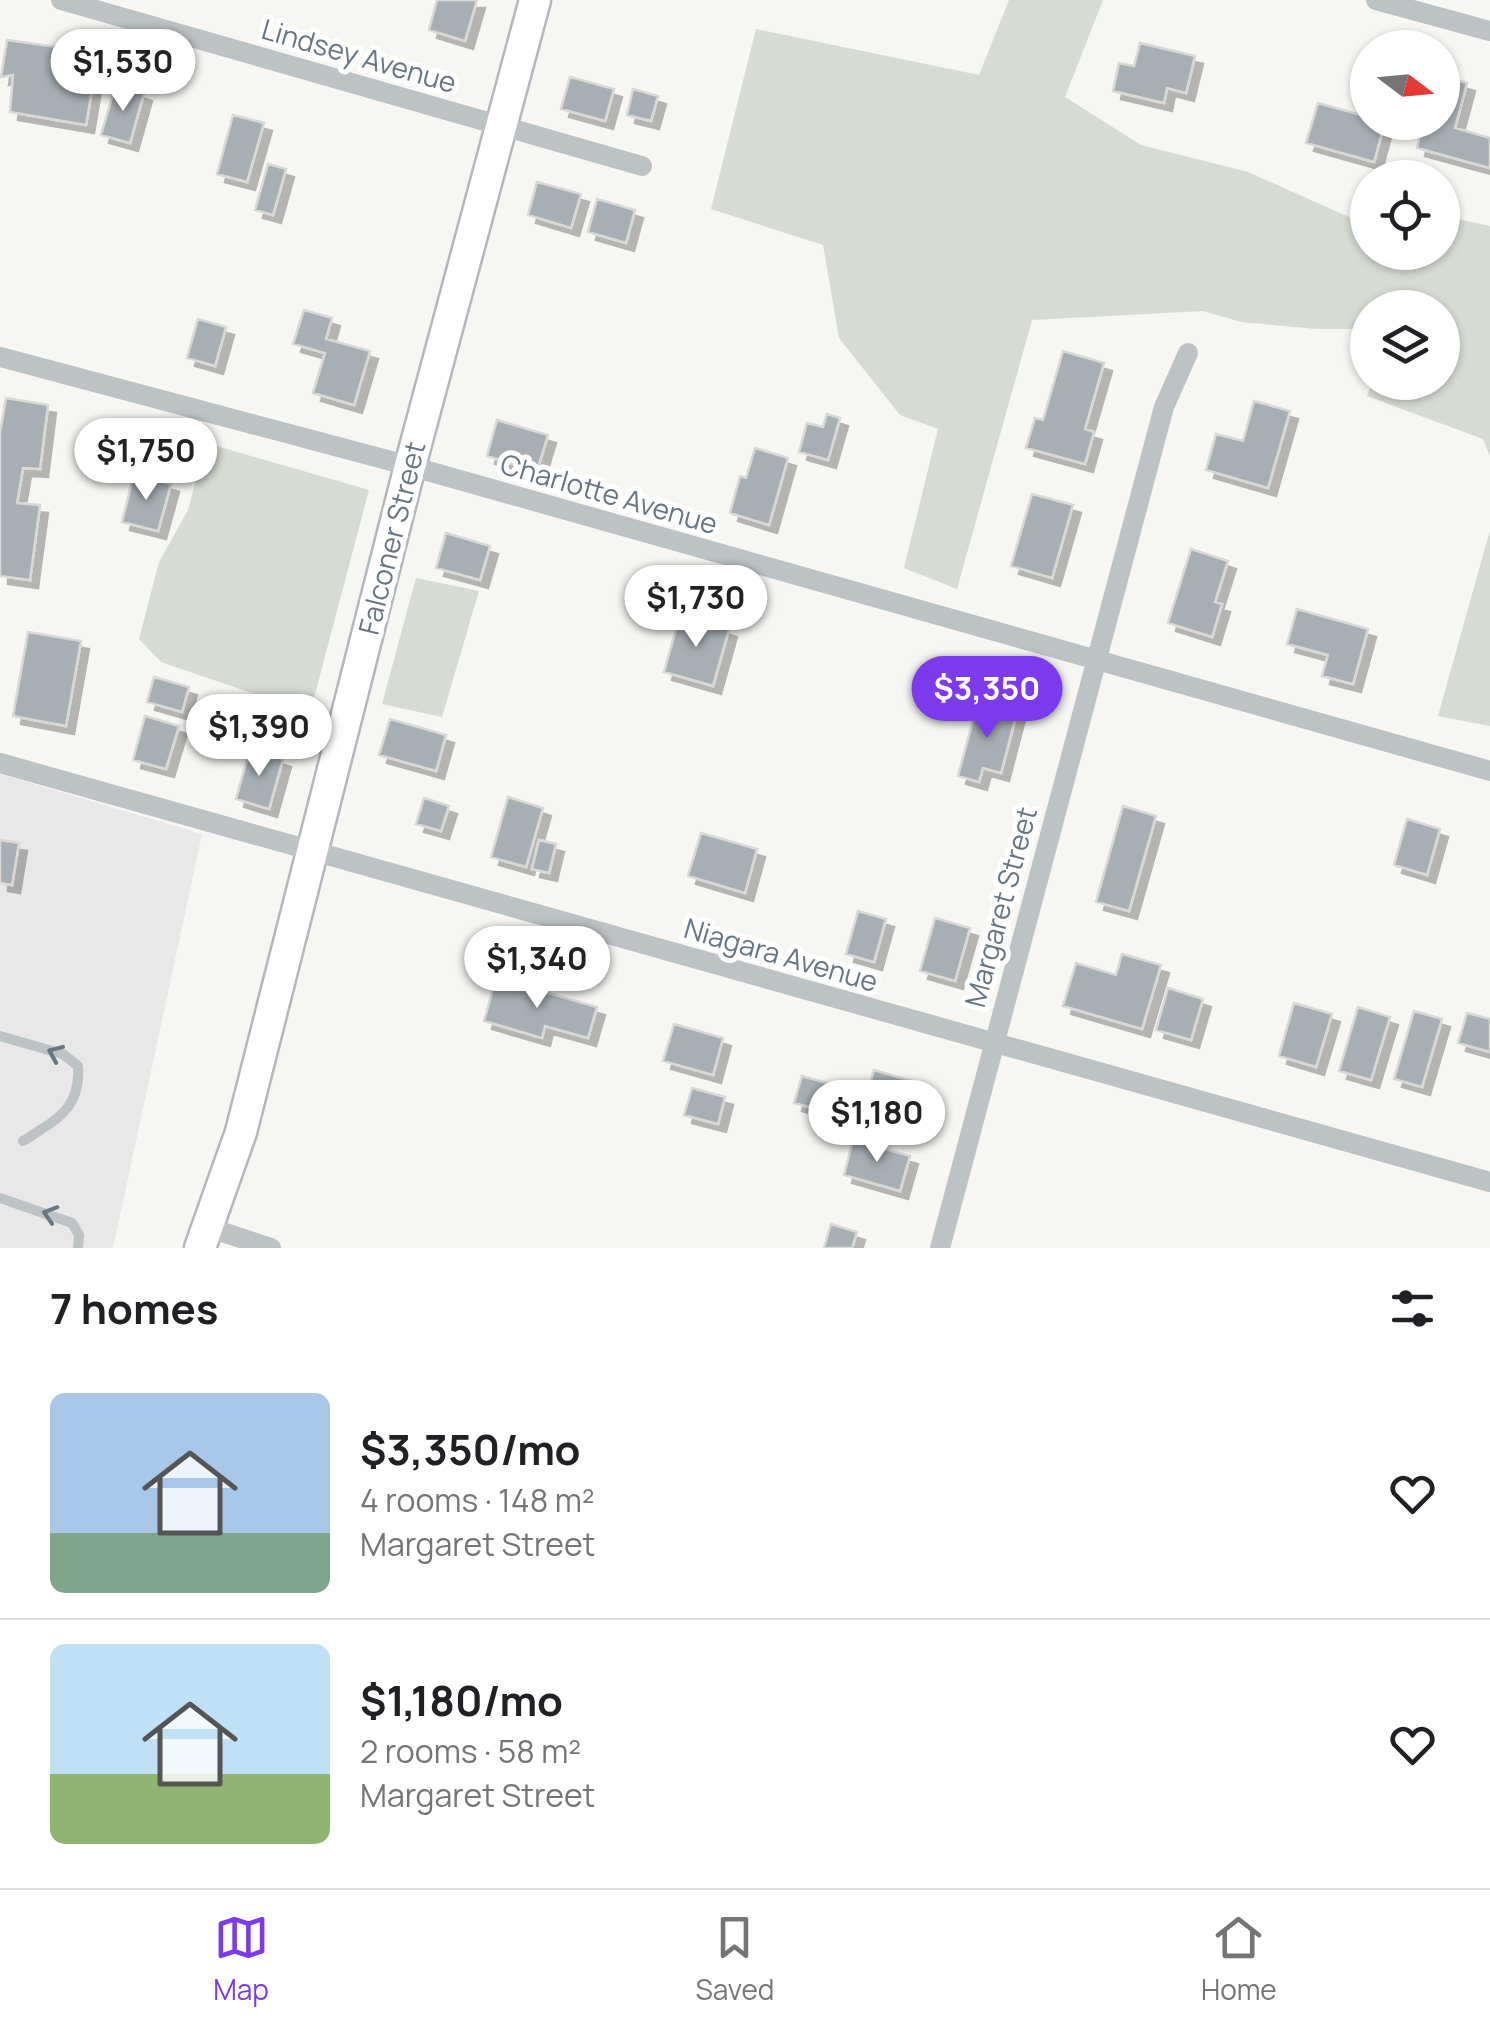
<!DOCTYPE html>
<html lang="en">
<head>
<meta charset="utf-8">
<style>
  body { margin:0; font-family:Manrope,sans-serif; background:#f6f6f6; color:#202124; height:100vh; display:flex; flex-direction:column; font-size:38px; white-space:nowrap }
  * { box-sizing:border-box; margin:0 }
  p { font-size:32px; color:#757577 }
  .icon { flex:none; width:55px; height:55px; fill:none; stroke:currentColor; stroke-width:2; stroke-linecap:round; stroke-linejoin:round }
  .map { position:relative; height:1248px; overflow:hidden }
  .panel { display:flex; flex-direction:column; background:#fff; flex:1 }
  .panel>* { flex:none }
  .needle { width:65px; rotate:106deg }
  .buttons { position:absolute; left:1350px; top:30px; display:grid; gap:20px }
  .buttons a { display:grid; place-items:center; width:110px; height:110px; border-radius:50%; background:#fff; box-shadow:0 2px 8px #0004; font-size:50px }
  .price { position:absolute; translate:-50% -85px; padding:0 22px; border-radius:35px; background:#fff; color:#222; font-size:32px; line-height:65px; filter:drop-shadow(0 2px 5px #0008) }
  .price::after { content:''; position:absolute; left:50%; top:60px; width:30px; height:22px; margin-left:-15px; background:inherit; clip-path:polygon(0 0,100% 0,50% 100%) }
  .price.on { background:#7c3aed; color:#fff }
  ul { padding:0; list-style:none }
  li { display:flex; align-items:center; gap:30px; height:250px; padding:0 50px }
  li+li { border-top:2px solid #e0e0e0 }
  li span { display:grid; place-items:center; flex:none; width:280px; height:200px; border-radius:15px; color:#555 }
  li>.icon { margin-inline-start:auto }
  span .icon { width:120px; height:120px; fill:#fffc; stroke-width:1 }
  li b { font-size:42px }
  h2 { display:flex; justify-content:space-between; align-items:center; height:120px; padding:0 50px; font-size:42px }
  .tabs { display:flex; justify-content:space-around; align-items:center; height:140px; border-top:2px solid #e0e0e0; background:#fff; font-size:28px; color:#757577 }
  .tabs a { display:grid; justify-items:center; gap:5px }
  .tabs .on { color:#7c3aed }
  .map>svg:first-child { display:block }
  .built { fill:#e7e8e7 }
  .green { fill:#d6dbd3 }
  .building { fill:#a7afb4; stroke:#d8d8d6; stroke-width:2.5; filter:url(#shadow) }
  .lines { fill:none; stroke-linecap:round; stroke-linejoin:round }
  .secondary-casing { stroke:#b2b7bb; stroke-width:35 }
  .lane { stroke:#bdc2c5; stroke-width:10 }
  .street { stroke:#bdc2c5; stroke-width:20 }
  .secondary { stroke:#fff; stroke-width:30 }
  .oneway { stroke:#677682 }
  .labels { text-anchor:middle; stroke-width:10; stroke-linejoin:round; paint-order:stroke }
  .street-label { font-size:28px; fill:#677682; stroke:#fff }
</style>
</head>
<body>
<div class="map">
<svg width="1490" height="1248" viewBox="0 0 1490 1248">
  <defs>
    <filter id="shadow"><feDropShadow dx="8" dy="8" stdDeviation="0" flood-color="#0004"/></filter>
  </defs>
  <rect width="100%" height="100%" fill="#f6f6f3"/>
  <path class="built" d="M0,774L202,834L113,1248H0Z"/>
  <path class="green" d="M1009,0H1103L1065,97L1141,145L1248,172L1367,225L1368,252H1442L1443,216L1490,226V456L1483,439L1367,396L1372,383L1442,382V308H1368L1367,329H1317L1241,322L1203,311L1032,320L957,589L904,568L938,429L900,415L839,338L823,245L711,209L756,29L979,75Z
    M206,443L369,490L310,713L161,662L139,639L159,562L188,510Z
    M1490,530V726L1438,716Z
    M416,578L479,591L442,717L382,704Z"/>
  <path class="building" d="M437,0H477L465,41L429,30Z
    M7,40L57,47L54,60L96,66L86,125L10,112L13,75L1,77Z
    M1140,43L1195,56L1186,93L1167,88L1164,103L1113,91L1119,63L1134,66Z
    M1442,76L1467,83L1455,128L1490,138V168L1417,148L1423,122H1442Z
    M570,77L614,89L605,121L561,109Z
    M116,84L144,93L130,143L101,135Z
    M633,89L658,96L651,121L627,115Z
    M1318,103L1368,117V122H1385L1374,162L1306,143Z
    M233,115L264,123L247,182L217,174Z
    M268,164L286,169L273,215L255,210Z
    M537,182L581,194L571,228L528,215Z
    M597,199L635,210L626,243L588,232Z
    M304,310L332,318L326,339L370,351L354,405L313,393L325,353L293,344Z
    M198,319L226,327L215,366L187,358Z
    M1063,351L1104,363L1085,429L1094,432L1085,464L1026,448L1035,418L1043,420Z
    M6,398L48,405L40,469L23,468L17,503L40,505L30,580L0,576V433Z
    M1254,401L1290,411L1268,488L1206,470L1216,434L1243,441Z
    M827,414L840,418L828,460L799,452L807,423L823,427Z
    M497,420L548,435L537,471L487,456Z
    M755,448L788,458L769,525L730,513L740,476L746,478Z
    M134,474L171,484L158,531L122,522Z
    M1032,494L1073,505L1052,578L1011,566Z
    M446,533L490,546L480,580L436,568Z
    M1191,549L1228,561L1215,602L1222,604L1212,637L1168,623Z
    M1297,609L1368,629L1353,684L1322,676L1328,655L1287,644Z
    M680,615L729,629L713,686L664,672Z
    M28,632L81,641L66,726L13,716Z
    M154,677L189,687L182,712L147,702Z
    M978,702L1017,712L1001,773L983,768L979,782L958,776Z
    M145,716L179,726L166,769L133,760Z
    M390,719L446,735L436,771L379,755Z
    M250,749L283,759L269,809L236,799Z
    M508,797L543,808L526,867L491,857Z
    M424,798L449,806L441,831L416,824Z
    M1123,806L1156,816L1129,911L1096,902Z
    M1407,819L1440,829L1427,875L1394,865Z
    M701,833L757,849L745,893L688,876Z
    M0,840L19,843L12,885L0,883Z
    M539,840L556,844L549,873L532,869Z
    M858,911L886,919L874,962L846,954Z
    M935,918L970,928L955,981L920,971Z
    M1122,954L1161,965L1142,1029L1063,1006L1076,963L1116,975Z
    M496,978L597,1007L588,1038L545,1026L542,1038L484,1021Z
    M1168,988L1203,999L1191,1040L1156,1030Z
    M1294,1003L1332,1014L1316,1067L1279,1056Z
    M1358,1007L1390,1017L1371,1080L1339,1071Z
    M1414,1011L1442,1019L1422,1087L1394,1079Z
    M1467,1013L1490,1019V1052L1458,1043Z
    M674,1024L723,1038L713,1075L663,1061Z
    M874,1070L929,1086L920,1119L864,1103Z
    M802,1076L831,1084L824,1111L794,1103Z
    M692,1088L725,1097L718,1124L684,1115Z
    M853,1140L910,1156L900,1191L844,1175Z
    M831,1224L857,1232L852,1248H824Z"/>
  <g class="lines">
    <defs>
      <path id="secondary" d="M200,1248L241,1132L410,466L535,0"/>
    </defs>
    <use href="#secondary" class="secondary-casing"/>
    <path class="lane" d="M0,1036L63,1054L78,1066C81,1109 56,1120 23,1141
      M0,1198L72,1223L79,1235L78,1248"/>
    <path class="street" d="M61,0L642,166
      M1376,0L1490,31
      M0,357L410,466L1490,771
      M0,763L1490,1182
      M207,1227L271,1248
      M940,1248L1164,407L1188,353"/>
    <use href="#secondary" class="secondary"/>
  </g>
  <defs><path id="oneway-chevron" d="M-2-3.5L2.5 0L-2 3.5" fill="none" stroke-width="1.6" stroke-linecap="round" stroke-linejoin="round" transform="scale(2.5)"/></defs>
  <g class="oneway">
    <use href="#oneway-chevron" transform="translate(55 1053) rotate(-157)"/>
    <use href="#oneway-chevron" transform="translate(50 1214) rotate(-162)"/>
  </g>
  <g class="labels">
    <g class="street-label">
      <text transform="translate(359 56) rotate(16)" y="10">Lindsey Avenue</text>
      <text transform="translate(609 494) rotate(16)" y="10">Charlotte Avenue</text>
      <text transform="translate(392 538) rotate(-76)" y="10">Falconer Street</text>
      <text transform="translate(1001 907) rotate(-75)" y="10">Margaret Street</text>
      <text transform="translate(781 955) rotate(16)" y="10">Niagara Avenue</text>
    </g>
  </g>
</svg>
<div class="buttons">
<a><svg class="needle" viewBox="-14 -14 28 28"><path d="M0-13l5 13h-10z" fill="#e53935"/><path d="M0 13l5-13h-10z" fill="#757577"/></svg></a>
<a><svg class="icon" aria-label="locate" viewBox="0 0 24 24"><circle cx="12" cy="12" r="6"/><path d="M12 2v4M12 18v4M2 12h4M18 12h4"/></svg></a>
<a><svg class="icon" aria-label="layers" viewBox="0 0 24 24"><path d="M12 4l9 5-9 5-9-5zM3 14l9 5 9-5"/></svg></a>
</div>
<b class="price" style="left:123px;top:114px">$1,530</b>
<b class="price" style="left:146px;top:503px">$1,750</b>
<b class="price" style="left:696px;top:650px">$1,730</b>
<b class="price on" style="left:987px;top:741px">$3,350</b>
<b class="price" style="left:259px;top:779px">$1,390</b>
<b class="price" style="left:537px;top:1011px">$1,340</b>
<b class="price" style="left:877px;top:1165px">$1,180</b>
</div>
<section class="panel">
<h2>7 homes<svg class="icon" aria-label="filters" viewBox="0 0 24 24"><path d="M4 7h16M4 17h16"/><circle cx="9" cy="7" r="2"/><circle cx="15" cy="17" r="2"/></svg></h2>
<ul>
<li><span style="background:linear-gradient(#a9c7e8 70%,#7fa58c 0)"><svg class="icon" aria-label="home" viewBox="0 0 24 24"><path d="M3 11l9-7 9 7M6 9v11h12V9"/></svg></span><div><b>$3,350/mo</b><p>4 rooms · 148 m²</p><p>Margaret Street</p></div><svg class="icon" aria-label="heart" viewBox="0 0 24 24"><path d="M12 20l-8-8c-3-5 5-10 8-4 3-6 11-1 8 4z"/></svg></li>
<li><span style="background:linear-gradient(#bfe0f5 65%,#8fb573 0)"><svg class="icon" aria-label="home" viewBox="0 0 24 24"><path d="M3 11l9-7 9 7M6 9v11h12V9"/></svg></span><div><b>$1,180/mo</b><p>2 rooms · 58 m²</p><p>Margaret Street</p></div><svg class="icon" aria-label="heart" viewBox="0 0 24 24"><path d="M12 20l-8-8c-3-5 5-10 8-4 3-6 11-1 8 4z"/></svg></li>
</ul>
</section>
<nav class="tabs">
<a class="on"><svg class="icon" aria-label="map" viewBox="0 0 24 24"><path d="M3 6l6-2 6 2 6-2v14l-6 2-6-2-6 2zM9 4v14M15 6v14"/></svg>Map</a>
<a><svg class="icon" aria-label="saved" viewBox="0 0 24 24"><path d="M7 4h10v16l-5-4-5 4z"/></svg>Saved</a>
<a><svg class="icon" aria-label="home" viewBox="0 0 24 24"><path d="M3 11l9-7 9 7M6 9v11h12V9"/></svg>Home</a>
</nav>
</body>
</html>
